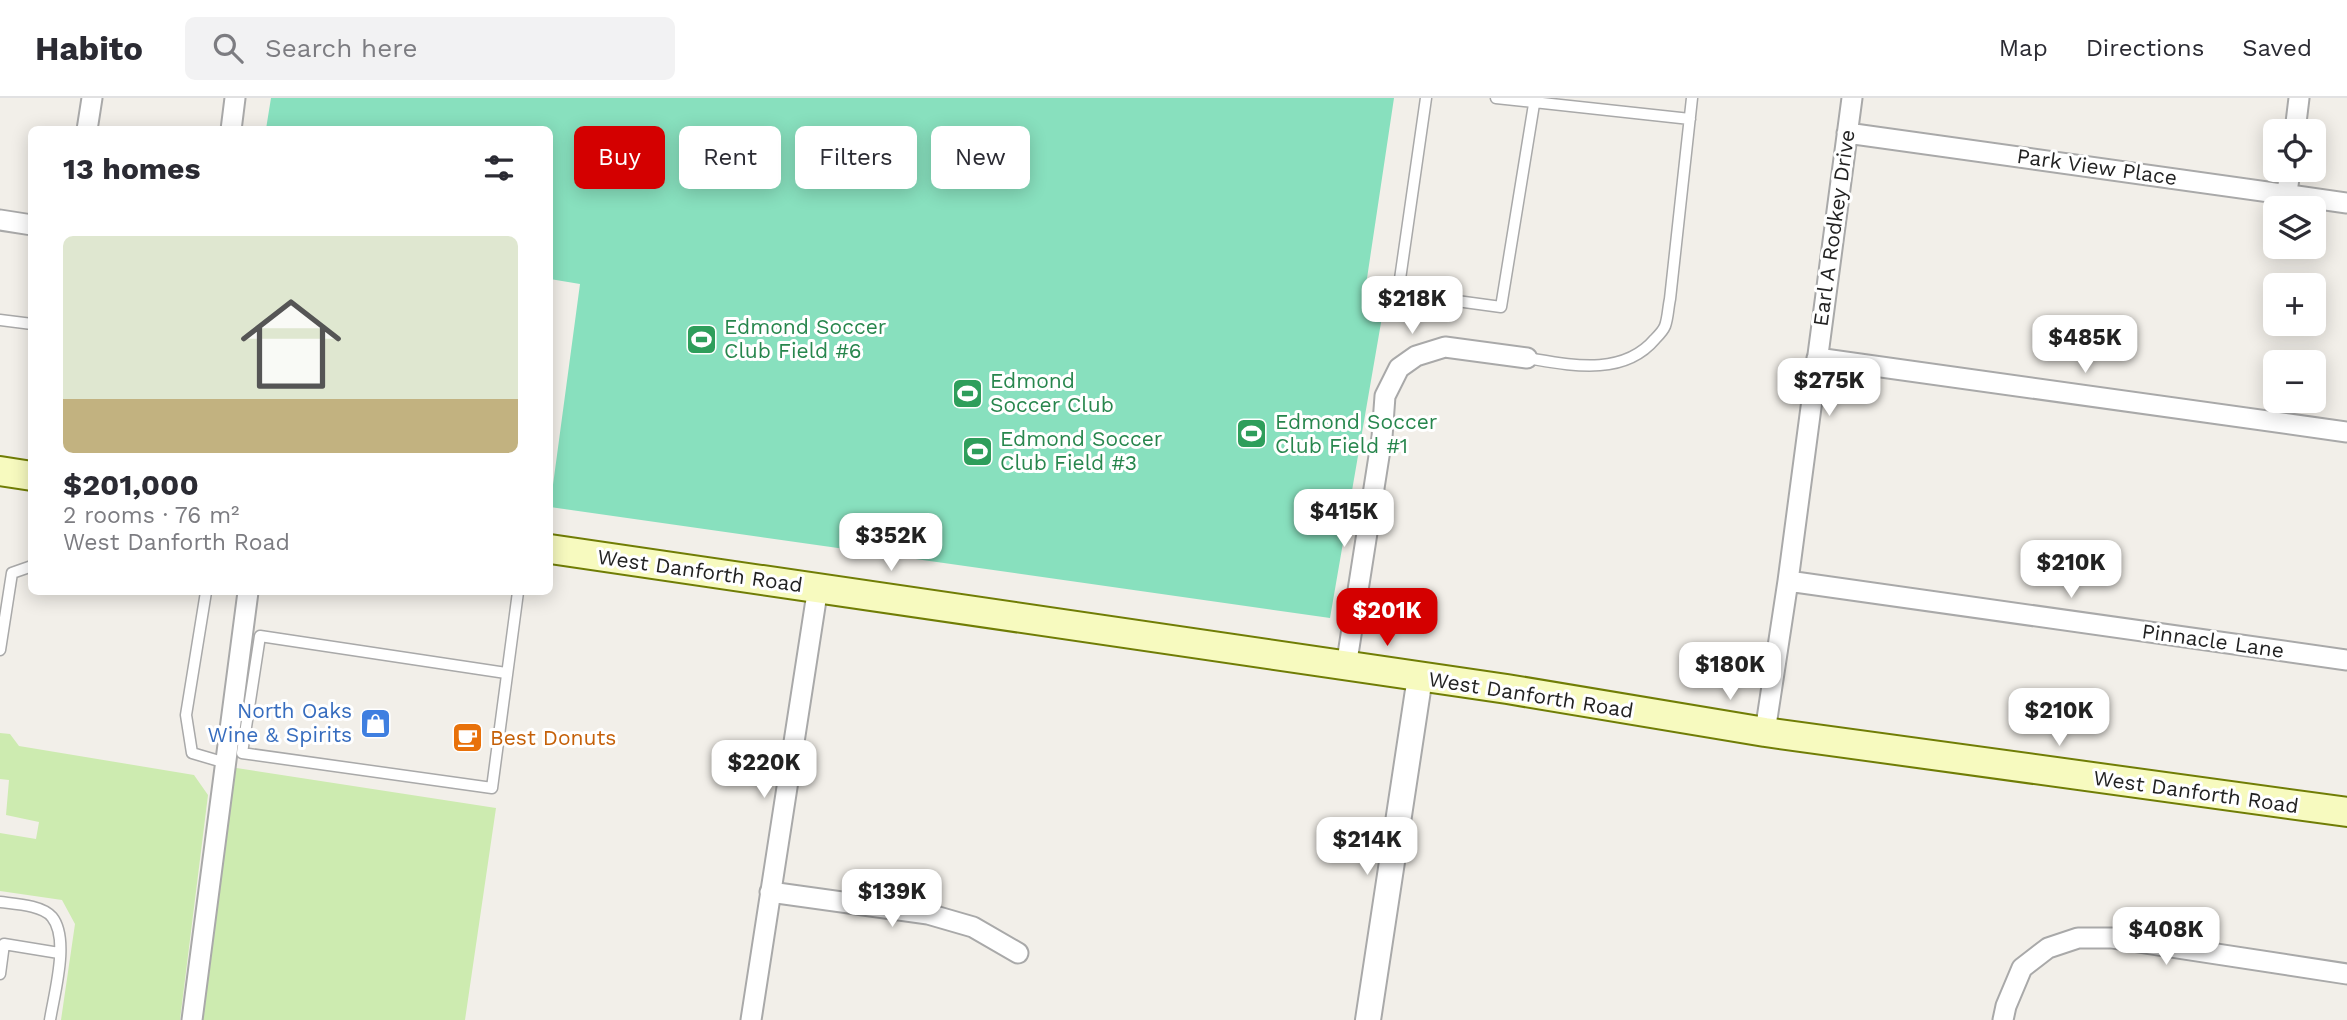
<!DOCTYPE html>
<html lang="en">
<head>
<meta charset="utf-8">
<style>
  body { margin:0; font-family:"Work Sans",sans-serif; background:#f2f2f3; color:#2b2b33; height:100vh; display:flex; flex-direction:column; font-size:26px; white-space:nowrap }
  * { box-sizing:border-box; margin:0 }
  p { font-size:23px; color:#7c7c81 }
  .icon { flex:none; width:38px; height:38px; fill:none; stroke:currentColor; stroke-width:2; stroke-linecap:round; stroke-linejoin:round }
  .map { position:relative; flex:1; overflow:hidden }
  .details { position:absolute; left:28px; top:28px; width:525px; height:469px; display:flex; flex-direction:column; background:#fff; border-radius:10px; box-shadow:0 4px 18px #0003 }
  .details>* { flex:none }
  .banner { position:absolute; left:574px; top:28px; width:665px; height:63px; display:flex; gap:14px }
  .controls { position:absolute; left:2263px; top:21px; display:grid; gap:14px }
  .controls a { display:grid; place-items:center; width:63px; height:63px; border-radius:10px; background:#fff; box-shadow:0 4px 18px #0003; font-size:35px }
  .price { position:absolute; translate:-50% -60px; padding:0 16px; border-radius:14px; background:#fff; color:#222; font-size:23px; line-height:46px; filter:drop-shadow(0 2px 4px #0008) }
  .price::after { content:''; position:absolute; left:50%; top:42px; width:21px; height:16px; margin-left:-10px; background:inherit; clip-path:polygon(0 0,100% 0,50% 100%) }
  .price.selected { background:#d40000; color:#fff }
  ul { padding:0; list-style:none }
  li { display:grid; align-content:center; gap:14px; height:371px; padding:0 35px }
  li+li { border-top:2px solid #e1e1e2 }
  li span { display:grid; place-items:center; height:217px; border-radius:10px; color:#555 }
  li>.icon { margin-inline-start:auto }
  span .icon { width:126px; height:126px; fill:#fffc; stroke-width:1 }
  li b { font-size:30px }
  h2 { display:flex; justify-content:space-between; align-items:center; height:84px; padding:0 35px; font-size:30px }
  .tag { padding:0 24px; border-radius:10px; background:#fff; box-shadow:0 4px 18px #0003; font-size:24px; line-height:63px }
  .tag.selected { background:#d40000; color:#fff }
  header { display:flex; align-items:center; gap:42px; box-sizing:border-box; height:98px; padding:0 35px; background:#fff; border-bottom:2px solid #e1e1e2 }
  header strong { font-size:33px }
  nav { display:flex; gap:38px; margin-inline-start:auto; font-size:24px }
  .search { width:490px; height:63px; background:#f2f2f3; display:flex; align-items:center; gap:18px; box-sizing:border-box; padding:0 24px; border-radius:10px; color:#7c7c81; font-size:26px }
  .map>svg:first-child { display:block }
  .grass { fill:#cdebb0 }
  .pitch { fill:#88e0be }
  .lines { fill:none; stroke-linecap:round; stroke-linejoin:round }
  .service-casing { stroke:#a9a9a9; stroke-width:13 }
  .minor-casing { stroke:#a9a9a9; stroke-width:23 }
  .tertiary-casing { stroke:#a9a9a9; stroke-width:28 }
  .secondary-casing { stroke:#707d05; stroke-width:32 }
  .service { stroke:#fff; stroke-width:10 }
  .minor { stroke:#fff; stroke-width:19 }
  .tertiary { stroke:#fff; stroke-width:24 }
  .secondary { stroke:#f7fabf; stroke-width:28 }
  .labels { text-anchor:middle; stroke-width:6; stroke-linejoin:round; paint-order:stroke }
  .street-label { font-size:21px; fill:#222; stroke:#fff }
  .leisure-label { font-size:21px; fill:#27864d; stroke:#fff; text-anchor:start }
  .shop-label { font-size:21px; fill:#366cbe; stroke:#fff; text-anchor:end }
  .food-label { font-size:21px; fill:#c56008; stroke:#fff; text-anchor:start }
</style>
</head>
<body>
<header>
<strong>Habito</strong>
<div class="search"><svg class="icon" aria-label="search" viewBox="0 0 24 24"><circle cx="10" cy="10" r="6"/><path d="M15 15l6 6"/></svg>Search here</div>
<nav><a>Map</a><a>Directions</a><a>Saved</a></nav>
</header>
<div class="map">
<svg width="2347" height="922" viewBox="0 0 2347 922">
  <rect width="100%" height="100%" fill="#f2efe9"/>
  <path class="grass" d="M0,635L10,636L19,648L194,677L208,697L180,922H61L75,826L62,802L0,793V735L36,741L39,724L6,717L9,682L0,681Z
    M230,669L496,710L465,922H195Z"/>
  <path class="pitch" d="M271,0H1394L1366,187L1387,190L1330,520L550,409L580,186L550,181V32L266,31Z"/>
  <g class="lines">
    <defs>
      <path id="service" d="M1426,0L1398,195L1501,209L1535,0
        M1496,0L1690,21
        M0,222L32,226
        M1527,260C1570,267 1623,279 1655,241C1659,237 1663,233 1665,228C1668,220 1668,210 1670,201L1692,0
        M206,494L186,617L192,655L226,665
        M0,552L12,475L32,468
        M506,575L260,538L242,655L492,690L518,494
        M0,804C15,806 42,807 52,819C70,841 54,896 50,922
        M0,876L4,846L59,855"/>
      <path id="minor" d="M87,32L92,0
        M231,32L235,0
        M2295,33L2299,0
        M1847,35L2347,105
        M2287,95L2290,72
        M0,122L32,127
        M1817,260L2347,334
        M1788,483L2347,562
        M1346,569L1382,339L1385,298L1399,270L1416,258L1445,249L1527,260
        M1765,634L1788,483L1852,0
        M770,794L928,816L973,829L1018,855
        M192,922L248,494
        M751,922L818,489
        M2003,922L2006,908L2022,870L2048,850L2078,840H2112L2347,876"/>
      <path id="tertiary" d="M1368,922L1420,579"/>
      <path id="secondary" d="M0,373L32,378
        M550,451L1507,591L1765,634L2347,714"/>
    </defs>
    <use href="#service" class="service-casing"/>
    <use href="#minor" class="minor-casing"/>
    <use href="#tertiary" class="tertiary-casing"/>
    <use href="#secondary" class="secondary-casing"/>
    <use href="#service" class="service"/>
    <use href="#minor" class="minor"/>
    <use href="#tertiary" class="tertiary"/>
    <use href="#secondary" class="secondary"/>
  </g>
  <defs>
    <symbol id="stadium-square" viewBox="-11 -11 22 22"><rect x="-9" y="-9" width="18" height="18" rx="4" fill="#2e9e5b" stroke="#fff"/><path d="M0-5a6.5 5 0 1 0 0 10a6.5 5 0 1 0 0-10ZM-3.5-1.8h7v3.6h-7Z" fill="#fff"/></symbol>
    <symbol id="shop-square" viewBox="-11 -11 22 22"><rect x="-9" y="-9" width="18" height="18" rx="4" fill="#3f7fe0" stroke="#fff"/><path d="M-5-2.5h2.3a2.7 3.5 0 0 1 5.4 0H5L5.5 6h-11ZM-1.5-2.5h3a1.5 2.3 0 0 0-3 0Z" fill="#fff"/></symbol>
    <symbol id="cafe-square" viewBox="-11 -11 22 22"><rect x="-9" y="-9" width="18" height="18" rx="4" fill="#e8710a" stroke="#fff"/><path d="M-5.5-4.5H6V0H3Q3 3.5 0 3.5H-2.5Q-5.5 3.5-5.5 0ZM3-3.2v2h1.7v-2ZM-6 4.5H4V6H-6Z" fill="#fff"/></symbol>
  </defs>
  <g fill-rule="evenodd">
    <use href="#stadium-square" x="684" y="224" width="35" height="35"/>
    <use href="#stadium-square" x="950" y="278" width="35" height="35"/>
    <use href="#stadium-square" x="1234" y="318" width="35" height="35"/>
    <use href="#stadium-square" x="960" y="336" width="35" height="35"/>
    <use href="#shop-square" x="358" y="608" width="35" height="35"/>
    <use href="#cafe-square" x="450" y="622" width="35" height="35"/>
  </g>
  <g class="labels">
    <g class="street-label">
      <text transform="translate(2097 69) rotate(8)" y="7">Park View Place</text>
      <text transform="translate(1834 130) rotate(-82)" y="7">Earl A Rodkey Drive</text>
      <text transform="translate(700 473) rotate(8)" y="7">West Danforth Road</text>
      <text transform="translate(2213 543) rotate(8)" y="7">Pinnacle Lane</text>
      <text transform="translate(1531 597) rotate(9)" y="7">West Danforth Road</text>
      <text transform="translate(2196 694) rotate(8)" y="7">West Danforth Road</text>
    </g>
    <g class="leisure-label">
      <text x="724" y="236">Edmond Soccer<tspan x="724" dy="24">Club Field #6</tspan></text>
      <text x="990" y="290">Edmond<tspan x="990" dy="24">Soccer Club</tspan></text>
      <text x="1275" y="331">Edmond Soccer<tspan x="1275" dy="24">Club Field #1</tspan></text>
      <text x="1000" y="348">Edmond Soccer<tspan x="1000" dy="24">Club Field #3</tspan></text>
    </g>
    <g class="shop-label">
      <text x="352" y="620">North Oaks<tspan x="352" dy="24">Wine &amp; Spirits</tspan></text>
    </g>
    <g class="food-label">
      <text x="490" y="647">Best Donuts</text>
    </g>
  </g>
</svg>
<div class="controls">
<a><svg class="icon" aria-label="locate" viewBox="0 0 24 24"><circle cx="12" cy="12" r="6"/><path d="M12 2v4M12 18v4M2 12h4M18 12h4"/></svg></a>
<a><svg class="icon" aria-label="layers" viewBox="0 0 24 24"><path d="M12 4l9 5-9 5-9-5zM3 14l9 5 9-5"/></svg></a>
<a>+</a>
<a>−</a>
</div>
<b class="price" style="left:1412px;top:238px">$218K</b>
<b class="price" style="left:2085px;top:277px">$485K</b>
<b class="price" style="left:1829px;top:320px">$275K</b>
<b class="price" style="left:1344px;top:451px">$415K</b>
<b class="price" style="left:891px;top:475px">$352K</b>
<b class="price" style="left:2071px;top:502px">$210K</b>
<b class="price selected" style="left:1387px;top:550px">$201K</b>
<b class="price" style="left:1730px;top:604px">$180K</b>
<b class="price" style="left:2059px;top:650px">$210K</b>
<b class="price" style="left:764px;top:702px">$220K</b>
<b class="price" style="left:1367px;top:779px">$214K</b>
<b class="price" style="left:892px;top:831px">$139K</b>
<b class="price" style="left:2166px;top:869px">$408K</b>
<div class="banner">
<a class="tag selected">Buy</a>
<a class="tag">Rent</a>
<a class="tag">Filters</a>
<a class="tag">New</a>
</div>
<section class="details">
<h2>13 homes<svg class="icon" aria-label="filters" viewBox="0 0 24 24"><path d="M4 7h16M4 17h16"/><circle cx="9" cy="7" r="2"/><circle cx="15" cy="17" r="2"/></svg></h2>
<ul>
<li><span style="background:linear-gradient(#dfe7d0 75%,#c2b280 0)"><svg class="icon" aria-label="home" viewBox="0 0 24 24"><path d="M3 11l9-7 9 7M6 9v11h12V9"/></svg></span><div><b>$201,000</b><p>2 rooms · 76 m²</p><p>West Danforth Road</p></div></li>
</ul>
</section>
</div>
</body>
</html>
